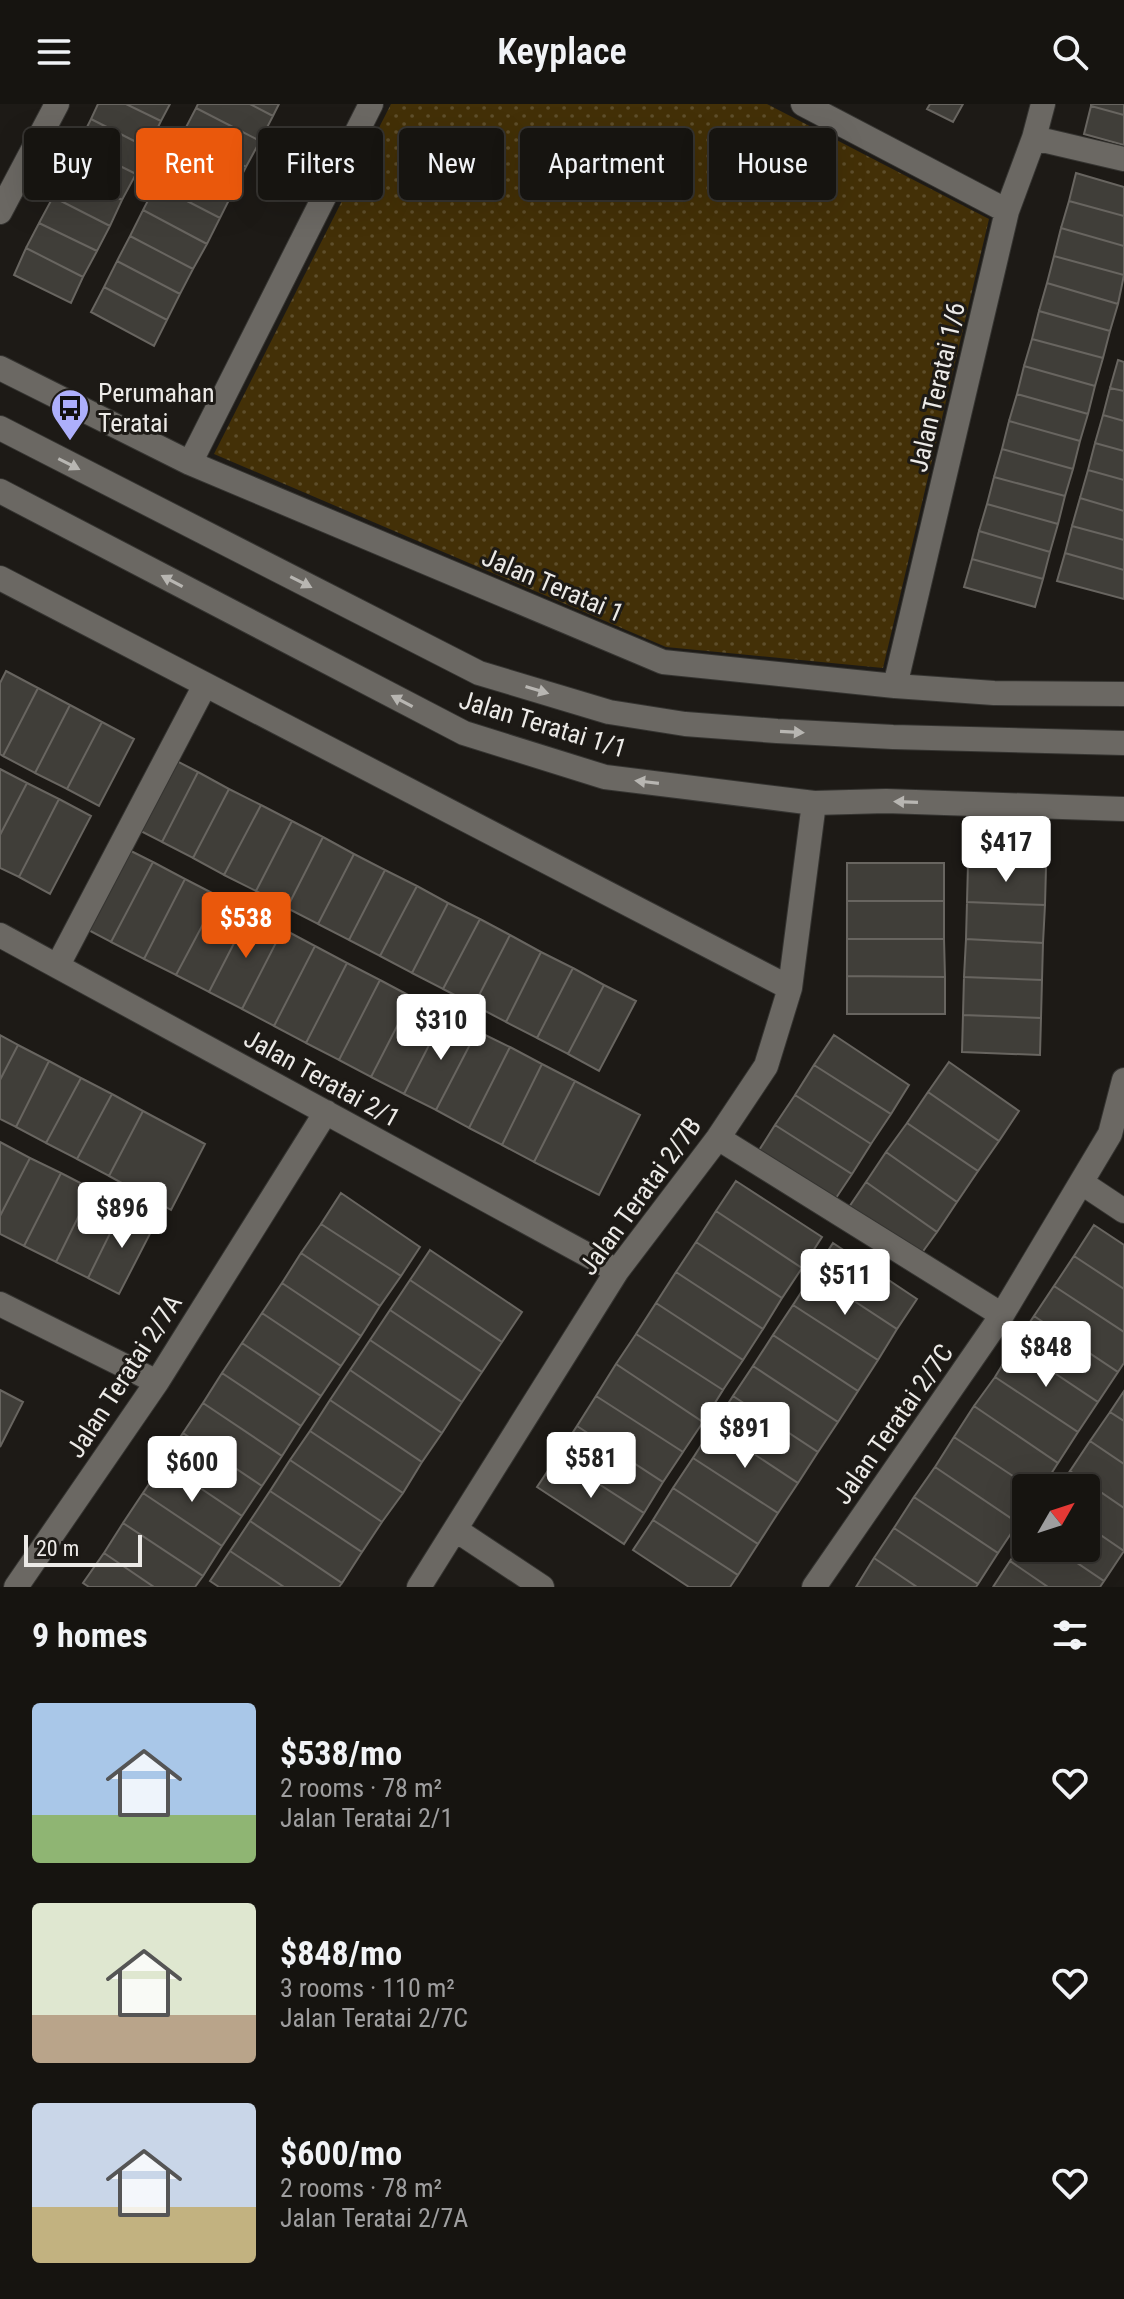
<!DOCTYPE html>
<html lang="en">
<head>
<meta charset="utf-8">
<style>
  body { margin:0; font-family:"Roboto Condensed",sans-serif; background:#1f1d19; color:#f1f3f6; height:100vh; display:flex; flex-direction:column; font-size:30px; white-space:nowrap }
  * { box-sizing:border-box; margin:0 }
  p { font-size:26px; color:#9e9e9f }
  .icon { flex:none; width:44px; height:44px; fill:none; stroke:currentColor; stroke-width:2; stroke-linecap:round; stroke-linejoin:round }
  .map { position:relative; height:1483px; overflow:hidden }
  .panel { display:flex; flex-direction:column; background:#161410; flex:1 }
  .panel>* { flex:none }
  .banner { position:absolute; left:24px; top:24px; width:1076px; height:72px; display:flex; gap:16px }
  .needle { width:52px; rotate:51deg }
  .fabs { position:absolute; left:1012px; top:1370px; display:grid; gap:16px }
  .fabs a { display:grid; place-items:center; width:88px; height:88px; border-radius:8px; background:#161410; box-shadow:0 8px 32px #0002,0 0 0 2px #353330; font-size:40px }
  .scale { position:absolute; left:24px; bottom:20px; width:118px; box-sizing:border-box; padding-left:8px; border:4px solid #eceae7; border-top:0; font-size:22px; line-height:28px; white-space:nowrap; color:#eceae7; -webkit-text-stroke:6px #1d1a16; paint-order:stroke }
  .price { position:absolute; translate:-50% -68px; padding:0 18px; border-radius:8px; background:#fff; color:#222; font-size:26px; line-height:52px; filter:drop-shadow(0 2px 4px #0008) }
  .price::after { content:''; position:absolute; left:50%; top:48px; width:24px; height:18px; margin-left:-12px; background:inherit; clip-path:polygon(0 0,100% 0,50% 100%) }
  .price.selected { background:#ea580c; color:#fff }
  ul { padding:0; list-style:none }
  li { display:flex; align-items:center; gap:24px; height:200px; padding:0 32px }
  li span { display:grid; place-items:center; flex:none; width:224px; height:160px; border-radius:8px; color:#555 }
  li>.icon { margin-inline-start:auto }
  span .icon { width:96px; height:96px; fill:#fffc; stroke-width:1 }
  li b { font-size:34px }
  h2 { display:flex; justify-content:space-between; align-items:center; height:96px; padding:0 32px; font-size:34px }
  .pill { padding:0 28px; border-radius:8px; background:#161410; box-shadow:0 8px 32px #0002,0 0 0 2px #353330; font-size:28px; line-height:72px }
  .pill.selected { background:#ea580c; color:#fff }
  header { display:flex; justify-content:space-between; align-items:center; height:104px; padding:0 32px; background:#161410; font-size:36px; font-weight:600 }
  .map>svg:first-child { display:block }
  .grass { fill:url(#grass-dots) }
  .building { fill:#403e39; stroke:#686560; stroke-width:2 }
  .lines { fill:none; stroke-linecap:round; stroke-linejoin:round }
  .minor-casing { stroke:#353431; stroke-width:26 }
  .minor { stroke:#6b6863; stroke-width:24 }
  .oneway { fill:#b8b6b2 }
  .labels { text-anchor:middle; stroke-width:6; stroke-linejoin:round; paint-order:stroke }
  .street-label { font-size:26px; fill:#eceae7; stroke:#1d1a16 }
  .poi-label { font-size:26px; fill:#eceae7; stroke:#1d1a16; text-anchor:start }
</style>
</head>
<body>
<header><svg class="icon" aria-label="menu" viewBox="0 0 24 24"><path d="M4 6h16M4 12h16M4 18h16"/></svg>Keyplace<svg class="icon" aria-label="search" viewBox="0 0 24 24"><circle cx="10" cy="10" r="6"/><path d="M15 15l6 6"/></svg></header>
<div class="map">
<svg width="1124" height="1483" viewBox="0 0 1124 1483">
  <defs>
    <pattern id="grass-dots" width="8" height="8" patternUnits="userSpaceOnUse" patternTransform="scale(2)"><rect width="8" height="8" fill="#433007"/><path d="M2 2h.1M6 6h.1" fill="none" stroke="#5e4e2b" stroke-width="1.8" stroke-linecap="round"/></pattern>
  </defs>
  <rect width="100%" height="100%" fill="#1d1a16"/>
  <path class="grass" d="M391,0H767L989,115L883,564L666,543L214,350Z"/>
  <path class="building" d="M98,0H126L161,17L148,44L91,15Z
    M126,0H170L161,17Z
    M198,0H250L273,12L260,37L196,4Z
    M250,0H279L273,12Z
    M930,0H963L953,18L927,5Z
    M1091,0H1124V11L1091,2Z
    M1091,2L1124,11V41L1084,30Z
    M196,4L260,37L246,63L183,29Z
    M91,15L148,44L136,70L78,41Z
    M183,29L246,63L233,88L170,55Z
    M78,41L136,70L122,96L65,67Z
    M170,55L233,88L220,114L156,81Z
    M65,67L122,96L110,122L53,93Z
    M1076,69L1124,83V112L1069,97Z
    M156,81L220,114L207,140L143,106Z
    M53,93L110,122L97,147L39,119Z
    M1069,97L1124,112V142L1061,124Z
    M143,106L207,140L193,165L130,132Z
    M39,119L97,147L83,173L26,144Z
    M1061,124L1124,142V171L1054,152Z
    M130,132L193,165L180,190L117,157Z
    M26,144L83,173L71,199L14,171Z
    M1054,152L1124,171L1118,200L1047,179Z
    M117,157L180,190L167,216L104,183Z
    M1047,179L1118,200L1110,227L1039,207Z
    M104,183L167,216L154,242L91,208Z
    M1039,207L1110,227L1103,254L1032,235Z
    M1032,235L1103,254L1095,282L1024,262Z
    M1118,256L1124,258V287L1110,284Z
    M1024,262L1095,282L1088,310L1017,290Z
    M1110,284L1124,287V317L1103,311Z
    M1017,290L1088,310L1080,337L1009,317Z
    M1103,311L1124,317V347L1095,339Z
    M1009,317L1080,337L1073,365L1002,345Z
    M1095,339L1124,347V376L1088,366Z
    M1002,345L1073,365L1065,392L994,373Z
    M1088,366L1124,376V407L1080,394Z
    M994,373L1065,392L1058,420L987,400Z
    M1080,394L1124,407V436L1072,422Z
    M987,400L1058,420L1050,448L979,427Z
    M1072,422L1124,436V466L1065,449Z
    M979,427L1050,448L1043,475L972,455Z
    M1065,449L1124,466V495L1057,477Z
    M972,455L1043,475L1035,503L964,483Z
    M6,567L38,584L3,652L0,650V579Z
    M38,584L70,601L35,669L3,652Z
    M70,601L102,618L67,685L35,669Z
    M102,618L134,635L99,702L67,685Z
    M167,652L198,668L162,738L131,722Z
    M0,665L27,679L0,731Z
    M198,668L229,685L193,754L162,738Z
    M27,679L59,695L19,773L0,764V731Z
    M229,685L261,701L224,771L193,754Z
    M59,695L91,712L50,790L19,773Z
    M261,701L292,717L256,787L224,771Z
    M292,717L323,733L287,804L256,787Z
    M323,733L354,750L318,820L287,804Z
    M119,741L153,758L111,838L79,821Z
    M354,750L385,766L349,836L318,820Z
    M153,758L185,775L144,855L111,838Z
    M847,759H944V797H847Z
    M968,760L1046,763L1045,801L967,798Z
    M385,766L417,782L380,852L349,836Z
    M185,775L218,792L176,871L144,855Z
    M417,782L448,799L412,869L380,852Z
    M218,792L250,808L209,888L176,871Z
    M847,797H944V835H847Z
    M967,798L1045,801L1043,839L966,835Z
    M448,799L480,815L443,885L412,869Z
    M250,808L283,825L242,905L209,888Z
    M480,815L510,831L474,901L443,885Z
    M283,825L315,842L274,922L242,905Z
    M510,831L541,848L506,918L474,901Z
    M847,835H944L945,873L847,872Z
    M966,835L1043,839L1042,876L964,873Z
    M315,842L347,859L306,939L274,922Z
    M541,848L573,864L537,934L506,918Z
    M347,859L380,876L339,956L306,939Z
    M573,864L604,881L568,950L537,934Z
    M847,872L945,873V910H847Z
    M964,873L1042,876L1041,914L963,911Z
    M380,876L412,893L371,973L339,956Z
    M604,881L636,897L599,967L568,950Z
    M412,893L445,910L404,990L371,973Z
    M445,910L477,927L436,1006L404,990Z
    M963,911L1041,914L1040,951L962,948Z
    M477,927L510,943L469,1024L436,1006Z
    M0,931L18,941L0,976Z
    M834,931L909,981L891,1010L814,961Z
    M18,941L49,957L16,1023L0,1015V976Z
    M510,943L542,960L502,1041L469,1024Z
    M49,957L81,974L46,1039L16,1023Z
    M949,958L1019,1007L999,1037L928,988Z
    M542,960L575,977L534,1058L502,1041Z
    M814,961L891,1010L871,1040L795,991Z
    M81,974L112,990L77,1055L46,1039Z
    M575,977L640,1011L599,1091L534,1058Z
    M928,988L999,1037L978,1067L907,1019Z
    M112,990L143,1007L109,1072L77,1055Z
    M795,991L871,1040L852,1070L775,1021Z
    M143,1007L205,1040L171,1106L109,1072Z
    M907,1019L978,1067L957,1098L886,1048Z
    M775,1021L852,1070L832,1100L756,1051Z
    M0,1038L30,1054L0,1112Z
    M886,1048L957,1098L937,1128L866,1078Z
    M30,1054L61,1069L24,1142L0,1130V1112Z
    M61,1069L92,1085L56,1158L24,1142Z
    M736,1077L822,1133L802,1164L716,1107Z
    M866,1078L937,1128L916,1157L845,1109Z
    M92,1085L124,1101L88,1174L56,1158Z
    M341,1089L420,1143L401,1172L321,1120Z
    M124,1101L156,1118L119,1190L88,1174Z
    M716,1107L802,1164L782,1194L696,1138Z
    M321,1120L401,1172L380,1202L301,1149Z
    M1094,1121L1124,1141V1185L1074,1152Z
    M696,1138L782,1194L763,1225L676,1168Z
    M833,1139L917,1195L897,1225L813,1170Z
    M430,1146L522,1208L502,1238L410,1176Z
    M301,1149L380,1202L361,1232L282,1179Z
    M1074,1152L1124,1185V1228L1054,1182Z
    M676,1168L763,1225L743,1256L656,1199Z
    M813,1170L897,1225L878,1256L793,1201Z
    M410,1176L502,1238L482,1268L390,1206Z
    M282,1179L361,1232L341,1262L262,1209Z
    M1054,1182L1124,1228V1259L1118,1268L1034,1212Z
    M656,1199L743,1256L723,1286L636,1230Z
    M793,1201L878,1256L858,1287L773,1231Z
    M390,1206L482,1268L462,1298L370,1236Z
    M262,1209L341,1262L321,1292L242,1239Z
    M1034,1212L1118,1268L1098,1298L1014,1242Z
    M636,1230L723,1286L703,1318L616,1260Z
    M773,1231L858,1287L838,1318L753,1262Z
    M370,1236L462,1298L442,1329L350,1266Z
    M242,1239L321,1292L301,1322L222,1269Z
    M1014,1242L1098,1298L1078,1328L995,1273Z
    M616,1260L703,1318L683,1348L596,1292Z
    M753,1262L838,1318L818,1348L733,1292Z
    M350,1266L442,1329L422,1358L330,1296Z
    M222,1269L301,1322L282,1352L203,1299Z
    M995,1273L1078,1328L1058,1359L974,1302Z
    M0,1286L23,1298L0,1343Z
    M1124,1287V1317L1110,1308Z
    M596,1292L683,1348L663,1378L577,1322Z
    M733,1292L818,1348L798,1379L713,1323Z
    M330,1296L422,1358L403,1389L310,1327Z
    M203,1299L282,1352L262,1382L183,1329Z
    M974,1302L1058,1359L1042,1384H1031L954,1333Z
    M1110,1308L1124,1317V1360L1090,1337Z
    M577,1322L663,1378L644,1409L557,1353Z
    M713,1323L798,1379L778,1409L693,1354Z
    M310,1327L403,1389L382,1418L290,1356Z
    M183,1329L262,1382L242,1412L163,1359Z
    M954,1333L1031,1384H1026V1407L1018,1419L935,1363Z
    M1090,1337L1124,1360V1404L1070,1367Z
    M557,1353L644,1409L624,1440L537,1383Z
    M693,1354L778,1409L758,1440L673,1384Z
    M290,1356L382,1418L362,1448L270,1387Z
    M163,1359L242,1412L222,1442L143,1389Z
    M935,1363L1018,1419L998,1449L914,1393Z
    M1070,1367L1124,1404V1447L1086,1421V1384H1059Z
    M673,1384L758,1440L738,1471L653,1416Z
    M270,1387L362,1448L342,1479L250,1417Z
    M143,1389L222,1442L203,1472L123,1419Z
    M914,1393L998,1449L978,1480L894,1424Z
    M653,1416L738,1471L730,1483H689L633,1446Z
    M250,1417L342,1479L339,1483H284L230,1447Z
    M123,1419L203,1472L195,1483H154L104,1449Z
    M1086,1421L1124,1447L1104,1477L1055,1444H1086Z
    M894,1424L978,1480L976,1483H917L874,1454Z
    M1026,1433V1444H1055L1104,1477L1100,1483H1048L1010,1457Z
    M230,1447L284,1483H219L210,1477Z
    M104,1449L154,1483H89L83,1479Z
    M874,1454L917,1483H856Z
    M1010,1457L1048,1483H993Z"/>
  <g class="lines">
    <defs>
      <path id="minor" d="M803,0L1007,107
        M1034,34L1124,55
        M0,108L57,0
        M0,264L190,359L663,558L895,582L994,589L1124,590
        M0,324L479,569L609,608L685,620L777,627L893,633L1124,639
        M190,359L371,0
        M0,387L464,629L605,673L814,699L886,697L1124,705
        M0,474L790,884
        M895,582L1007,107L1034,34L1043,0
        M0,831L617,1167
        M58,861L205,581
        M718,1034L1002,1211
        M1082,1079L1124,1107
        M0,1200L157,1278
        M456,1426L542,1483
        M16,1483L157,1278L326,1008
        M419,1483L617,1167L718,1034L766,962L790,884L814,699
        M814,1483L1002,1211L1110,1030L1124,976"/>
    </defs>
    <use href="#minor" class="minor-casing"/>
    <use href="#minor" class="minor"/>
  </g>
  <defs><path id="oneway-solid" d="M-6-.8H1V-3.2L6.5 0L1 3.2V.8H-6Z" transform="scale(2)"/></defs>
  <g class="oneway">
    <use href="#oneway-solid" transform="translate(69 360) rotate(27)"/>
    <use href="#oneway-solid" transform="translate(172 477) rotate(-152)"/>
    <use href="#oneway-solid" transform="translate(301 478) rotate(27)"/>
    <use href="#oneway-solid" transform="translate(537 586) rotate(17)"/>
    <use href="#oneway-solid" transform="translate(402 597) rotate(-152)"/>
    <use href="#oneway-solid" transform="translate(792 628) rotate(3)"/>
    <use href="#oneway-solid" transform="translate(647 678) rotate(-173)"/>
    <use href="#oneway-solid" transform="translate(906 698) rotate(-178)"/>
  </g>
  <defs>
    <symbol id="bus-pin" viewBox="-11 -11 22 30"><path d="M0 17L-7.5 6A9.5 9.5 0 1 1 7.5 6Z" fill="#adaffb" stroke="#1d1a16"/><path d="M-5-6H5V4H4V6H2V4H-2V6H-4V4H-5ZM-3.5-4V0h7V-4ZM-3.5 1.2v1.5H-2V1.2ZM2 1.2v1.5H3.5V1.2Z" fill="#111"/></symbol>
  </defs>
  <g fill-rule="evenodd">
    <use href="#bus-pin" x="48" y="282" width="44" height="60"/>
  </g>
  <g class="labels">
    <g class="street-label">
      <text transform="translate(937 283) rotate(-77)" y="9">Jalan Teratai 1/6</text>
      <text transform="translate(553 481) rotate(23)" y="9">Jalan Teratai 1</text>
      <text transform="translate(543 620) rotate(17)" y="9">Jalan Teratai 1/1</text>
      <text transform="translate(322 974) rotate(29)" y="9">Jalan Teratai 2/1</text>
      <text transform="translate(640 1092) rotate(-54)" y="9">Jalan Teratai 2/7B</text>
      <text transform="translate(124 1272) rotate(-57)" y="9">Jalan Teratai 2/7A</text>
      <text transform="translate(893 1320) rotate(-55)" y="9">Jalan Teratai 2/7C</text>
    </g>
    <g class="poi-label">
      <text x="98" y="298">Perumahan<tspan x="98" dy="30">Teratai</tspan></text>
    </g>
  </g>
</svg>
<div class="fabs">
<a><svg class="needle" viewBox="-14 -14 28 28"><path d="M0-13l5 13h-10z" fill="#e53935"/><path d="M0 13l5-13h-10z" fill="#9e9e9f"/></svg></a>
</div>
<div class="scale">20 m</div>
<b class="price" style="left:1006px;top:780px">$417</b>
<b class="price selected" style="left:246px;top:856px">$538</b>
<b class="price" style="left:441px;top:958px">$310</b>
<b class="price" style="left:122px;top:1146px">$896</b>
<b class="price" style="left:845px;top:1213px">$511</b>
<b class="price" style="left:1046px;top:1285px">$848</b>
<b class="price" style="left:745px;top:1366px">$891</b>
<b class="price" style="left:591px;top:1396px">$581</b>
<b class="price" style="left:192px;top:1400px">$600</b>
<div class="banner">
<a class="pill">Buy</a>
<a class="pill selected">Rent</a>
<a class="pill">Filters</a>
<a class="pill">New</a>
<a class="pill">Apartment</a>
<a class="pill">House</a>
</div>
</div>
<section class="panel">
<h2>9 homes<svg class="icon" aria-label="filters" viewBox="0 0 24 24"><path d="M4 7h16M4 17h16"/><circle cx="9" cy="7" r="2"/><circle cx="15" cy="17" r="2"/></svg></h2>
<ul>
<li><span style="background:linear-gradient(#a9c7e8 70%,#8fb573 0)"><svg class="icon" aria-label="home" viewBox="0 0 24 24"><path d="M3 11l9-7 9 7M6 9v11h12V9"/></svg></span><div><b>$538/mo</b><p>2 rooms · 78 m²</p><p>Jalan Teratai 2/1</p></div><svg class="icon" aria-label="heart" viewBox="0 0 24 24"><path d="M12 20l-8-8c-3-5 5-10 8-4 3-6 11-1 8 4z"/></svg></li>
<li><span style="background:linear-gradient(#dfe7d0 70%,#b9a48a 0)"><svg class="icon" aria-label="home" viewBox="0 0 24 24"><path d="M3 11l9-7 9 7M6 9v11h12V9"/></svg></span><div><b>$848/mo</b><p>3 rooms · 110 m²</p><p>Jalan Teratai 2/7C</p></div><svg class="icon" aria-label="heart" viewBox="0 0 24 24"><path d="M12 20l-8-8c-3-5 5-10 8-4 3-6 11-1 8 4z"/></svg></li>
<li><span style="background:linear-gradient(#c9d6e8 65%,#c2b280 0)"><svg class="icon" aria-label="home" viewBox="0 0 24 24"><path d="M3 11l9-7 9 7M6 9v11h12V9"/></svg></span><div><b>$600/mo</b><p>2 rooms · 78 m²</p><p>Jalan Teratai 2/7A</p></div><svg class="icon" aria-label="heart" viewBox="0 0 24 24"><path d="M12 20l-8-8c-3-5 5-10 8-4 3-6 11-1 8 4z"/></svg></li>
</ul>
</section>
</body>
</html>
